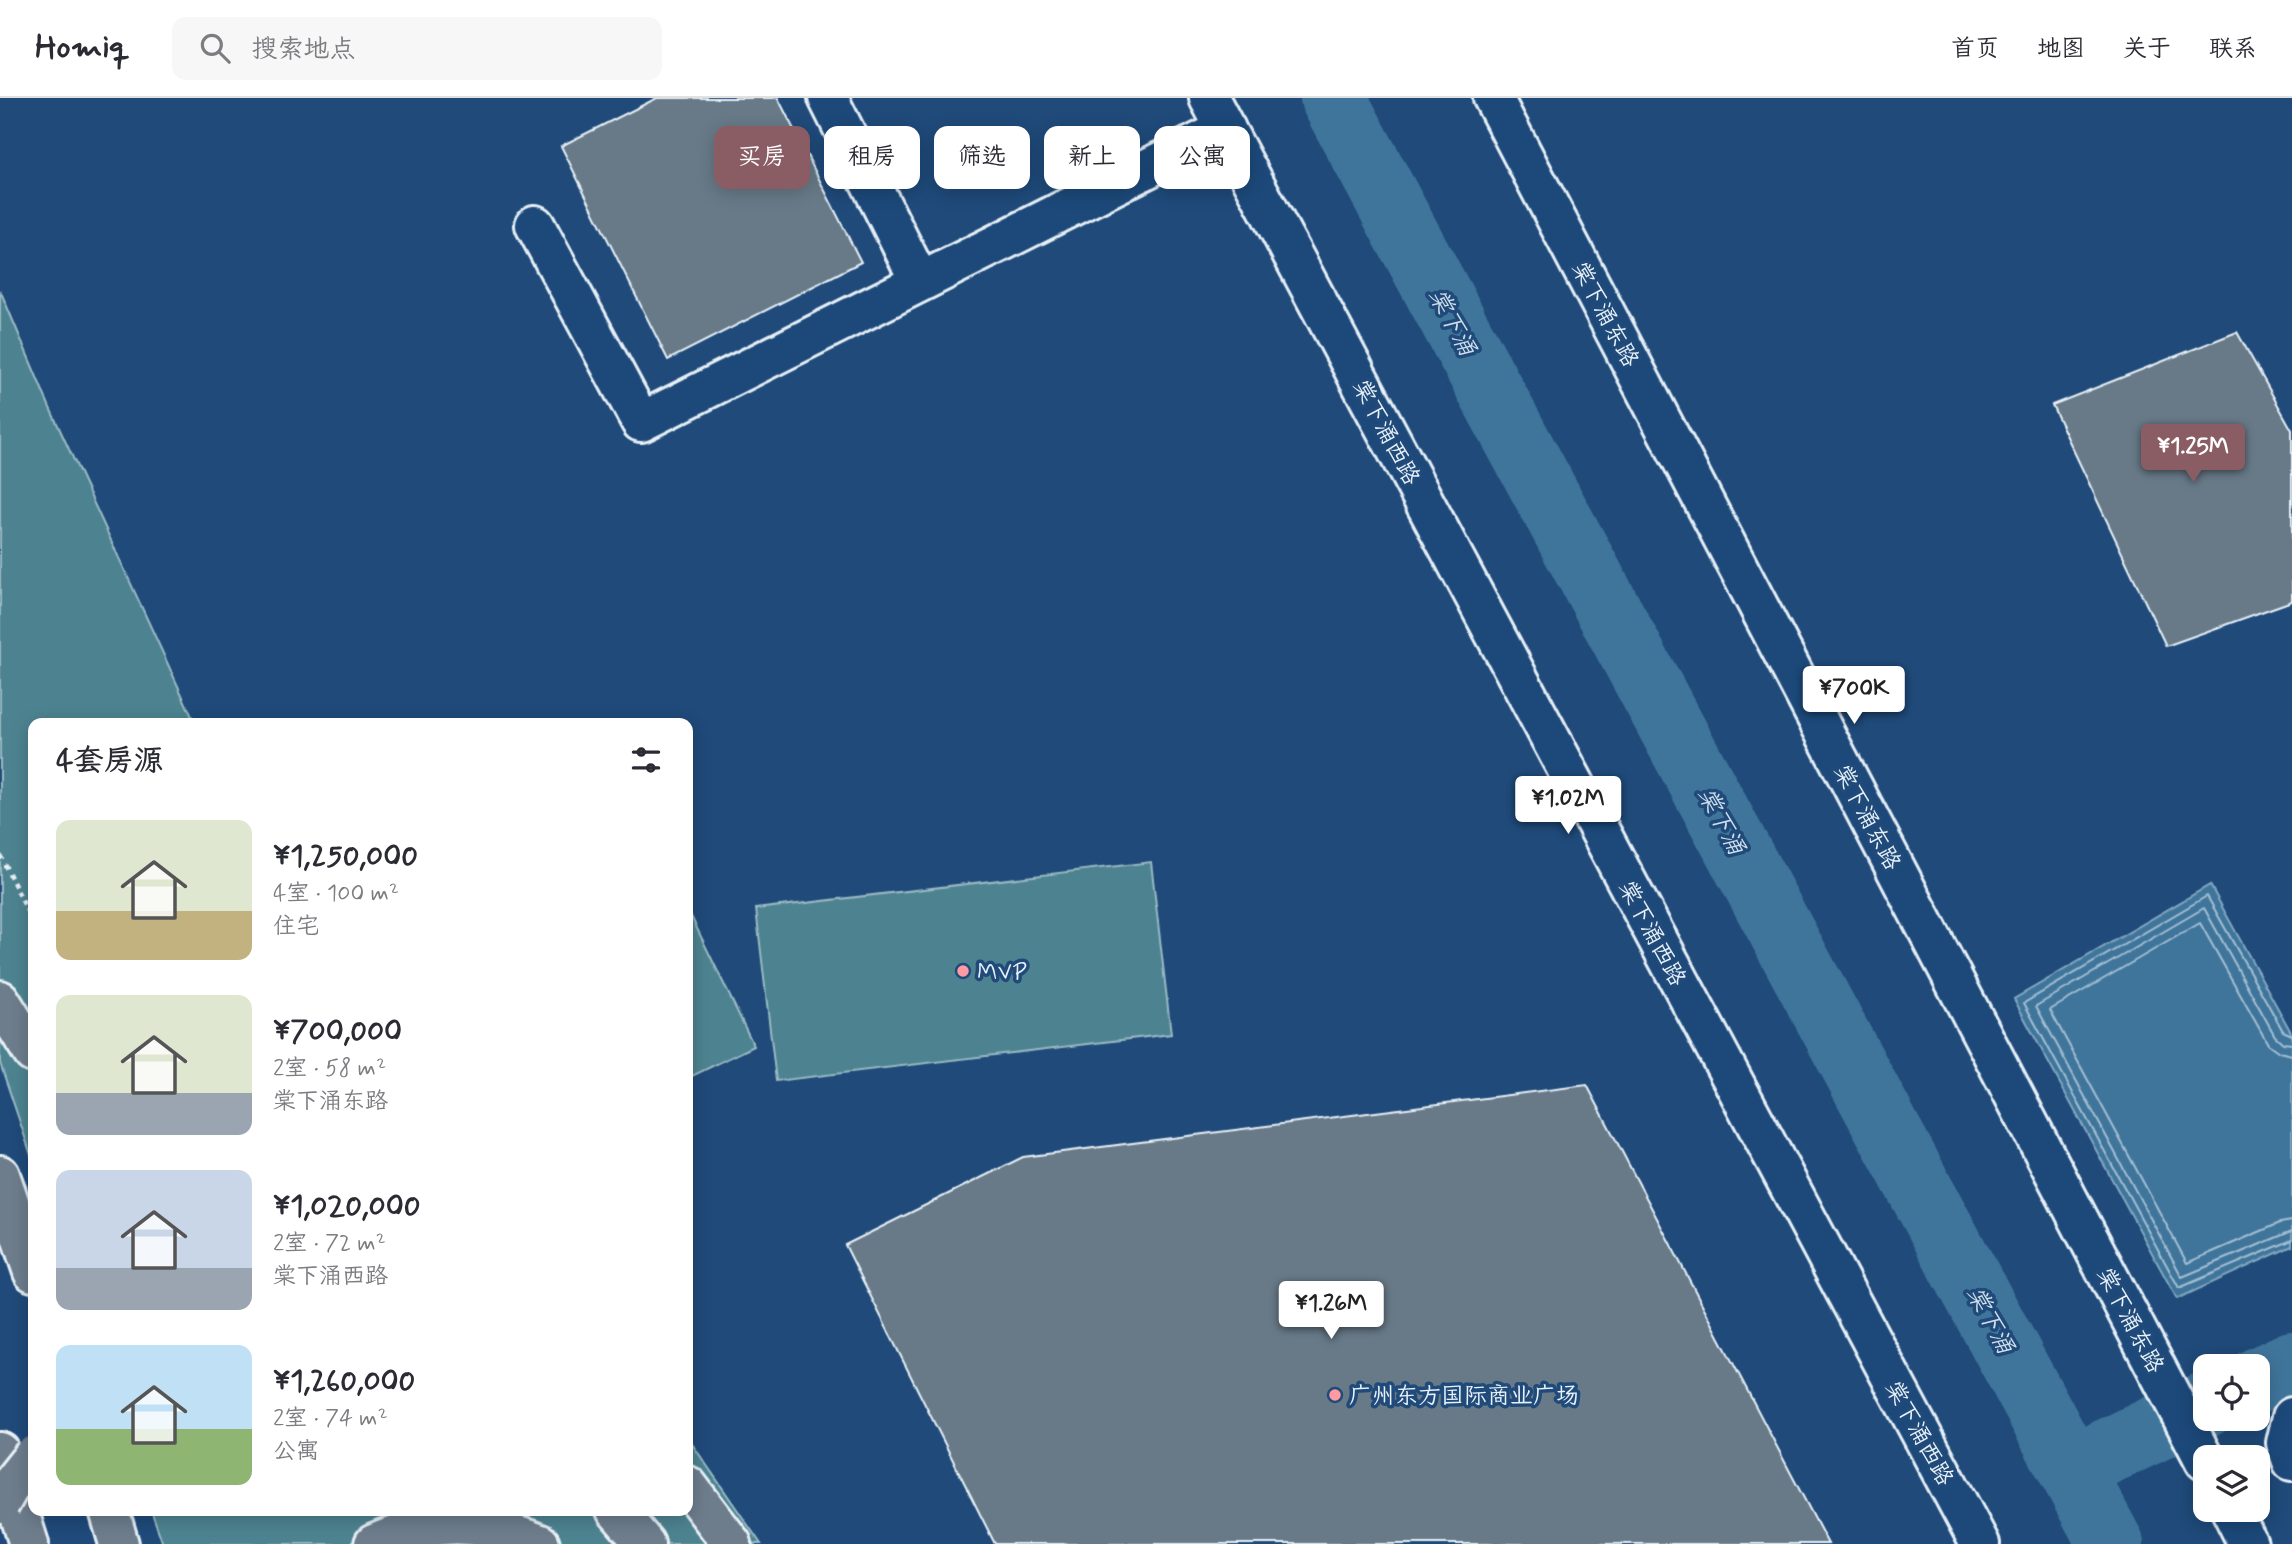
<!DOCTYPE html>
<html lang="zh">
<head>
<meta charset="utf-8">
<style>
  body { margin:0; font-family:Mynerve,"LXGW WenKai TC",sans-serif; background:#f7f7f7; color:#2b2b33; height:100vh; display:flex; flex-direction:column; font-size:26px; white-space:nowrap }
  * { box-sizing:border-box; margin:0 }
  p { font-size:23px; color:#7c7c81 }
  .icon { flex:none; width:38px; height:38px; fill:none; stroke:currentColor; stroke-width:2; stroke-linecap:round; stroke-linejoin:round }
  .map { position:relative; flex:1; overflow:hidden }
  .side { position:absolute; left:28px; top:620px; width:665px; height:798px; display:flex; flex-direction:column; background:#fff; border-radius:14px; box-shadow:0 4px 18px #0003 }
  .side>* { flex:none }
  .top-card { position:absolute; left:714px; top:28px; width:665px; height:63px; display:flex; gap:14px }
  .buttons { position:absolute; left:2193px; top:1256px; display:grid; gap:14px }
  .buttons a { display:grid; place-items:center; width:77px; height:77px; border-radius:14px; background:#fff; box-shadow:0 4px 18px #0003; font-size:35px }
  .price { position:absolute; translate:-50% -60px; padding:0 16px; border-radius:7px; background:#fff; color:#222; font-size:23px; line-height:46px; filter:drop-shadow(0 2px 4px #0008) }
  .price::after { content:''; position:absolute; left:50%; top:42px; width:21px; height:16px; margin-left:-10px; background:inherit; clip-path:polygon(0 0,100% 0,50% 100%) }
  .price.active { background:#8a5d65; color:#fff }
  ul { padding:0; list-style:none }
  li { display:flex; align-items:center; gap:21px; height:175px; padding:0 28px }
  li span { display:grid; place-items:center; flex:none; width:196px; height:140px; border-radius:14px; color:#555 }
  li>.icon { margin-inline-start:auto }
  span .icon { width:84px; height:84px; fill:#fffc; stroke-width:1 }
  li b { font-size:30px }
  h2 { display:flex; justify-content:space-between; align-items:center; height:84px; padding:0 28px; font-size:30px }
  .chip { padding:0 24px; border-radius:14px; background:#fff; box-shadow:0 4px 18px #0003; font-size:24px; line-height:63px }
  .chip.active { background:#8a5d65; color:#fff }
  header { display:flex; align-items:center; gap:42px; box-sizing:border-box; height:98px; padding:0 35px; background:#fff; border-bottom:2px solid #e1e1e2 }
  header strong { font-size:33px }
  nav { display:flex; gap:38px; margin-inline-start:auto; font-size:24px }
  .search { width:490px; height:63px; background:#f7f7f7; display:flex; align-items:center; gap:18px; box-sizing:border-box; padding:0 24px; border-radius:14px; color:#7c7c81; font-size:26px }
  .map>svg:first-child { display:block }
  .green { fill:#4e8390; stroke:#9bbac4; stroke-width:2 }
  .water { fill:#3f759b; stroke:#83a7c0; stroke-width:2 }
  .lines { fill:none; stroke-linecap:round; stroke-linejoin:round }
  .shore { stroke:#a4bfd3; stroke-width:2 }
  .river { stroke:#3f759b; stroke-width:66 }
  .building { fill:#687a88; stroke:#e8f1f8; stroke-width:2 }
  .minor-casing { stroke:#e8f1f8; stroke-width:44 }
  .highway-casing { stroke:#e8f1f8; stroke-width:44 }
  .path { stroke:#e8f1f8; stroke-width:4.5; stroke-dasharray:5 5; stroke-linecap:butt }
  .minor { stroke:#1f4a7a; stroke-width:38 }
  .highway { stroke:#6d7d8c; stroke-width:38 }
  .highway-bridge-casing { stroke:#e8f1f8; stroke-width:44; stroke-linecap:butt }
  .highway-bridge { stroke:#6d7d8c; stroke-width:38 }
  .poi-dot { fill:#ff9aa2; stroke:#1f4a7a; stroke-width:2.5 }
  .labels { text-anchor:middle; stroke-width:7; stroke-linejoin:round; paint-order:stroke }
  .street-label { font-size:23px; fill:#e8f1f8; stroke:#1f4a7a }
  .poi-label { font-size:23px; fill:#e8f1f8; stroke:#1f4a7a; text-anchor:start }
  .water-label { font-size:24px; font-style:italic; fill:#cfdeea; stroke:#1f4a7a }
</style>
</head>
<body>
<header>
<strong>Homiq</strong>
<div class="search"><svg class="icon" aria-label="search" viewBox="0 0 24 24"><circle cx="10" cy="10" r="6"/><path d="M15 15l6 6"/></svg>搜索地点</div>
<nav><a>首页</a><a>地图</a><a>关于</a><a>联系</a></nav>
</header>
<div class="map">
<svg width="2292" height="1446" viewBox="0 0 2292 1446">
  <rect width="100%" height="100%" fill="#1f4a7a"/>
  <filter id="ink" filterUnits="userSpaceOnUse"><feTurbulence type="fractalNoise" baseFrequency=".0143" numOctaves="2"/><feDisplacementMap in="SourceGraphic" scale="14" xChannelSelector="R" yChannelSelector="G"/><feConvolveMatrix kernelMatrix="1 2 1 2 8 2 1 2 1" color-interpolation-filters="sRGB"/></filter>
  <g filter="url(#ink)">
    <path class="green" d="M0,192L50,310L195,625H33V1063L0,965Z
      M1151,764L1171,936L776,983L756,811Z
      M688,812L754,948L688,980Z
      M688,1340L761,1446H163L151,1412H688Z"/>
    <path class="water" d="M2210,787L2292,936V1148L2177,1201L2014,901Z"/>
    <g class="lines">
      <path class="shore" d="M2292,937L2283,933L2207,798L2024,905L2179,1190L2292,1142
        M2292,946L2283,945L2275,938L2204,810L2036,908L2182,1179L2292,1133
        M2292,957L2279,954L2268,946L2200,825L2050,912L2187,1165L2280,1125L2292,1123"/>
      <path class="river" d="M1333,0L2111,1446
        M2258,1282L2292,1266
        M2071,1371L2205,1307"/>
    </g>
    <path class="building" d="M657,0H778L861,164L668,262L561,48Z
      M2237,234L2292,332V503L2166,548L2052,307Z
      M1587,987L1828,1446H995L845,1147L1023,1059Z"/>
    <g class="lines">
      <defs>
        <path id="minor" d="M828,0L920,184
          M1209,0L1980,1446
          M1493,0L2205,1363
          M535,127L641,324L1226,31
          M2292,1319L2286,1345L2292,1363
          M2231,1412L2248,1446"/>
        <path id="highway" d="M0,902L33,955
          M0,1077L33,1174
          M0,1354L29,1446
          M688,1388L732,1446
          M109,1412L119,1446
          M616,1412L645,1446
          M374,1446C438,1419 477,1421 540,1446"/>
      </defs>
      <use href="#minor" class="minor-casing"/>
      <use href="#highway" class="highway-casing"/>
      <path class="path" d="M0,757L33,825"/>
      <use href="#minor" class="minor"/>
      <use href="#highway" class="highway"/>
      <defs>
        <path id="highway-bridge" d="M0,1406L13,1383L33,1358"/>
      </defs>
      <use href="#highway-bridge" class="highway-bridge-casing"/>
      <use href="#highway-bridge" class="highway-bridge"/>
    </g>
  </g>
  <g class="poi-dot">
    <circle cx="963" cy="873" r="7"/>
    <circle cx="1335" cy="1297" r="7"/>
  </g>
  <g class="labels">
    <g class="street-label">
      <text transform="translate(1606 216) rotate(62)" y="8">棠下涌东路</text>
      <text transform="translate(1387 334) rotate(62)" y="8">棠下涌西路</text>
      <text transform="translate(1868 719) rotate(62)" y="8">棠下涌东路</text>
      <text transform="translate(1653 835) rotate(62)" y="8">棠下涌西路</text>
      <text transform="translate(2131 1222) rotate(62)" y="8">棠下涌东路</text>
      <text transform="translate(1920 1335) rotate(61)" y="8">棠下涌西路</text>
    </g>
    <g class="poi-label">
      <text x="977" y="881">MVP</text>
      <text x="1349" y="1305">广州东方国际商业广场</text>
    </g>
    <g class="water-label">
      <text transform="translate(1453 224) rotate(62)" y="8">棠下涌</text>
      <text transform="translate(1722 723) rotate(62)" y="8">棠下涌</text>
      <text transform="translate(1991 1222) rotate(62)" y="8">棠下涌</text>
    </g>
  </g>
</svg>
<div class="buttons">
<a><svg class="icon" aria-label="locate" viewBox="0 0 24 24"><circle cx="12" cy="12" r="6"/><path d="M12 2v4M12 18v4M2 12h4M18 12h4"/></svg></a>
<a><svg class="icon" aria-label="layers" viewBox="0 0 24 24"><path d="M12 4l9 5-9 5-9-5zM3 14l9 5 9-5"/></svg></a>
</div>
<b class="price active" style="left:2193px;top:386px">¥1.25M</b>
<b class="price" style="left:1854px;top:628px">¥700K</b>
<b class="price" style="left:1568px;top:738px">¥1.02M</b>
<b class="price" style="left:1331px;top:1243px">¥1.26M</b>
<div class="top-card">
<a class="chip active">买房</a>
<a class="chip">租房</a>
<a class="chip">筛选</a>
<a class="chip">新上</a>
<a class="chip">公寓</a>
</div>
<section class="side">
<h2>4套房源<svg class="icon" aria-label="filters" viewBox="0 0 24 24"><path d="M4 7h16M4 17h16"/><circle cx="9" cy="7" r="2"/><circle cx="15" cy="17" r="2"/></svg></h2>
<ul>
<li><span style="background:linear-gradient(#dfe7d0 65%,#c2b280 0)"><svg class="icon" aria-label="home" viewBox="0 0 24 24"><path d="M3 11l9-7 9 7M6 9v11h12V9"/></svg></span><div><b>¥1,250,000</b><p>4室 · 100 m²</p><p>住宅</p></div></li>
<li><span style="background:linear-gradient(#dfe7d0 70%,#9aa5b1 0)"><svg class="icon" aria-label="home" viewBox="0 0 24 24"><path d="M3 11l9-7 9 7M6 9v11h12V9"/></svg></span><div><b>¥700,000</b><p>2室 · 58 m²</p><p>棠下涌东路</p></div></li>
<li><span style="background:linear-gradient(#c9d6e8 70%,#9aa5b1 0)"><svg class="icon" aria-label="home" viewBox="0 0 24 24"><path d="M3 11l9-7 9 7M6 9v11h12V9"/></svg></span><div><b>¥1,020,000</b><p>2室 · 72 m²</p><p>棠下涌西路</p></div></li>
<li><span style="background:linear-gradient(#bfe0f5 60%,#8fb573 0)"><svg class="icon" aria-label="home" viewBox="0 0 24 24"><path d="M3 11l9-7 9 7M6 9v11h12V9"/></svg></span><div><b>¥1,260,000</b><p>2室 · 74 m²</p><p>公寓</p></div></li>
</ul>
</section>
</div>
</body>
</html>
